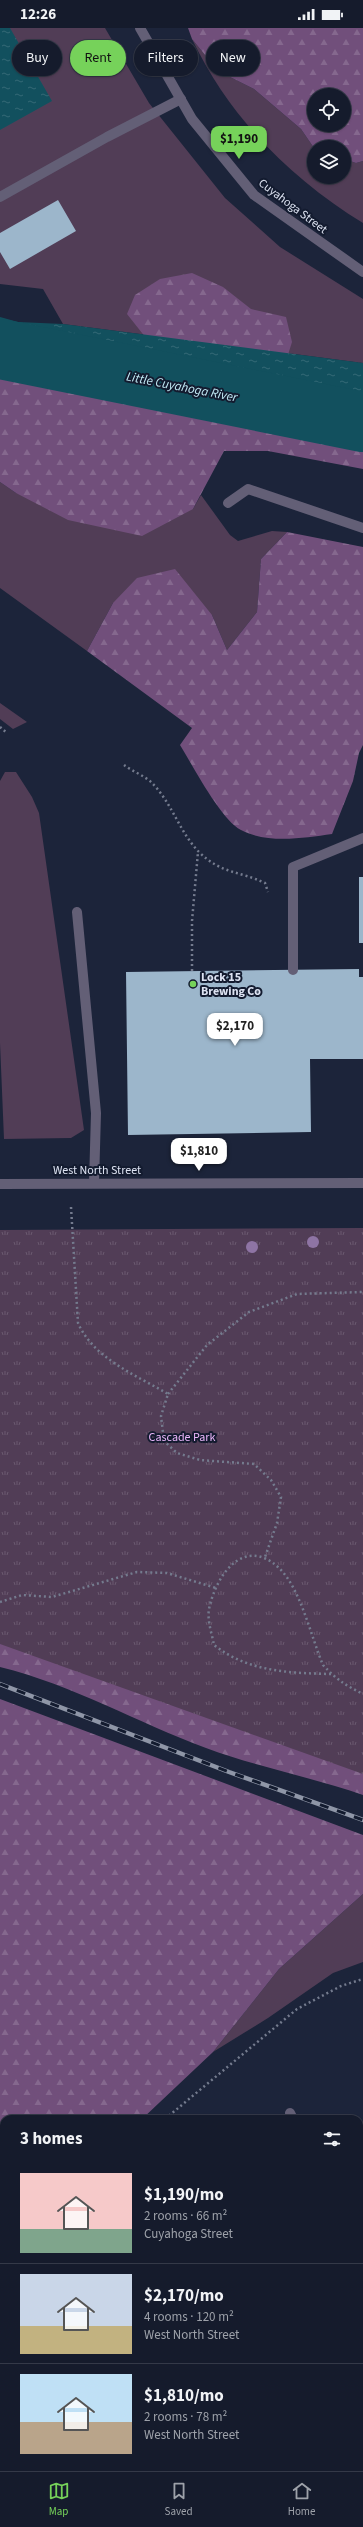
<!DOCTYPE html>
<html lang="en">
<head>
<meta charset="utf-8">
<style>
  body { margin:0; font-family:"Source Sans 3",sans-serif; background:#1e2434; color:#f1f3f6; height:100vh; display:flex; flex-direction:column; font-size:15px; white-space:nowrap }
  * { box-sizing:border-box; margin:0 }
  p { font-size:13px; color:#9da1a9 }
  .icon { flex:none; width:22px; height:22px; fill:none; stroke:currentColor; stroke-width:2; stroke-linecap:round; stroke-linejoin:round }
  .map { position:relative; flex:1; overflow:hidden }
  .side { position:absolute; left:0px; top:2087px; width:363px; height:356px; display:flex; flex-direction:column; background:#151b2c; border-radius:12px 12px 0 0; box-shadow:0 1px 3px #0004,0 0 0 1px #343948 }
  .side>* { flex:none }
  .hud { position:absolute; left:12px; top:12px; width:339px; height:36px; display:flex; gap:8px }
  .tools { position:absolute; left:307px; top:60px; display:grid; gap:8px }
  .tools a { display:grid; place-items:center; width:44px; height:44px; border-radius:50%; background:#151b2c; box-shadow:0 1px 3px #0004,0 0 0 1px #343948; font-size:20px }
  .price { position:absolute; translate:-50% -34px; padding:0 9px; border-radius:8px; background:#fff; color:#222; font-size:13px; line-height:26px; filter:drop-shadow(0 1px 2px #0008) }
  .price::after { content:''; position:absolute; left:50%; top:24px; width:12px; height:9px; margin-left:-6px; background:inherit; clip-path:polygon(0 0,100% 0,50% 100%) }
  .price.active { background:#76d25a; color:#111 }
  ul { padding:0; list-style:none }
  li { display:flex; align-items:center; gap:12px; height:100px; padding:0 20px }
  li+li { border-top:1px solid #343948 }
  li span { display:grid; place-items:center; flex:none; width:112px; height:80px; border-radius:0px; color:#555 }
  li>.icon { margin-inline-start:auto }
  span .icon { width:48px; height:48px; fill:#fffc; stroke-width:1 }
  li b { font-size:17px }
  h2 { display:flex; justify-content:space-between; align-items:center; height:48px; padding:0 20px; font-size:17px }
  .chip { padding:0 14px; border-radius:18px; background:#151b2c; box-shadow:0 1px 3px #0004,0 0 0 1px #343948; font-size:14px; line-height:36px }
  .chip.active { background:#76d25a; color:#111 }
  .status { display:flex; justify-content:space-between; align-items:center; height:28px; padding:0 20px; background:#151b2c; direction:ltr }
  .status svg { height:11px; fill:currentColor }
  .tab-bar { display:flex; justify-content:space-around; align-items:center; height:56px; border-top:1px solid #343948; background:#151b2c; font-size:11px; color:#9da1a9 }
  .tab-bar a { display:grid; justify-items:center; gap:2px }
  .tab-bar .active { color:#76d25a }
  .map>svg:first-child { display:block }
  .grass { fill:#513d56 }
  .forest { fill:url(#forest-firs); fill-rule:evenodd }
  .park { fill:url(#park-tufts) }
  .water { fill:url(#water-ripples) }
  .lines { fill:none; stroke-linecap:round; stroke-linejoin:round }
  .river { stroke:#12505e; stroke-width:60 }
  .building { fill:#9cb6cb }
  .path { stroke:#747b8e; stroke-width:2.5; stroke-dasharray:2 3; stroke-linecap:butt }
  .service { stroke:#635f76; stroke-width:10 }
  .tertiary { stroke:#635f76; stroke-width:10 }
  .rail-casing { stroke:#8f96a7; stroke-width:4.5 }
  .rail { stroke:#131b2f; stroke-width:3; stroke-dasharray:9; stroke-linecap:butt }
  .tree { fill:#8e74a4 }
  .poi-dot { fill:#76d25a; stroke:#131b2f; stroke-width:1.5 }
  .labels { text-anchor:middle; stroke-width:4; stroke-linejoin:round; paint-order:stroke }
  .street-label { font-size:12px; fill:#dde3f2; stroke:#131b2f }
  .poi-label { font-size:12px; font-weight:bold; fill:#dde3f2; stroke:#131b2f; text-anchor:start }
  .park-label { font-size:12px; fill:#ebb6fb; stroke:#131b2f }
  .water-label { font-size:13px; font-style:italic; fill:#c3ebf6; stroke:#131b2f }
</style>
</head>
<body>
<div class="status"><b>12:26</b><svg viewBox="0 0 49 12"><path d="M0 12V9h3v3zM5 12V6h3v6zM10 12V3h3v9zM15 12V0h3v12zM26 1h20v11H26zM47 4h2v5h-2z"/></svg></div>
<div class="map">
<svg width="363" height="2443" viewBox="0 0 363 2443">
  <defs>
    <pattern id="forest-firs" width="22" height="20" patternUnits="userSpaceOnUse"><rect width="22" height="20" fill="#714f7b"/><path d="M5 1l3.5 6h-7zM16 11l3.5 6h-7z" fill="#85688e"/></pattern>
    <pattern id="park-tufts" width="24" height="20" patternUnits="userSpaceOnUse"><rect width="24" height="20" fill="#513d56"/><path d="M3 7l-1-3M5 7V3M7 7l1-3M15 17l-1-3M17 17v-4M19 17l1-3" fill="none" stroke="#6a596f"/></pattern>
    <pattern id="water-ripples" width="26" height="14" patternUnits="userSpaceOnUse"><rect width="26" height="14" fill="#12505e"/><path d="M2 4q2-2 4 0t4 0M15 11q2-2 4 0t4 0" fill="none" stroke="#346976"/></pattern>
  </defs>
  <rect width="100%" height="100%" fill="#1c243a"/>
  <path class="grass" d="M0,0H105L149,75L225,170L280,219L363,271V335L63,296L43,261L0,256Z
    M192,11L218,43L254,61L301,101L314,120V149H344V131L356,135L363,133V195C290,150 229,89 192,11Z
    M0,454L16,465L193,481L201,467L230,507L238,513L272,503L287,504L261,531L257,584L227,622L212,587L113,575L87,623L0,560Z
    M0,675L27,694L13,701L0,691Z
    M5,744H16L32,769L39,785L84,1102L71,1110L4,1111L0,1015V753Z
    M363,1866V1934L333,1945L268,1990L213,2024L279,1941Z"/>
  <path class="forest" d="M188,0H363V133L356,135L344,131V119L314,120L301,101L254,61L218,43L192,11ZM314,67H344V97H314Z
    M192,245L223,259L251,281L286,289L292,314L285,336L146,310L127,286L135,267L160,251Z
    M0,321L363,394V441L268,423H224L193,481L142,508L68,492L16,465L0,454Z
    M287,504L363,519V717L359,725L353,753L332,806C303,810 268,816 241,802C221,792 193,738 180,717L192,700L87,623L113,575L137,550L175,541L212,587L227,622L257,584L261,531Z
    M0,1581L363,1715V1767C311,1749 257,1739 206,1720C136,1694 73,1657 0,1639Z
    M0,1671L363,1807V1866L279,1941L213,2024L142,2091H4V2168L0,2166Z
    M4,2171V2244L0,2249V2177Z
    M4,2289V2439H359V2384L363,2383V2443H0V2295Z"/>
  <path class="park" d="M363,1200V1746L0,1616V1202Z"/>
  <path class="water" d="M0,0H10L52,73L0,102Z
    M0,289L18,294L63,296L363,335V394L0,321Z"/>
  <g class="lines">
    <path class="river" d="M0,321L363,394"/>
  </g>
  <path class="building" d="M58,172L76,203L10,241L0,224V205Z
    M359,849H363V915H359Z
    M359,941V949H363V1031H310L311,1104L128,1107L126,944Z
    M359,2322H363V2355L359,2353Z"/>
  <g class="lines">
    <path class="path" d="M0,699L7,705
      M124,737C132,743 145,748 152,755C172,775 180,805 199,824C221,846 240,843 265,855L268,864
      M192,943V893L198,824
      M71,1179L78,1295C94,1331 136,1347 168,1366L161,1388L164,1413L177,1425L200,1432L254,1436L271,1452L281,1469L277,1495L265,1529
      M168,1366L207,1317L249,1284L297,1266L363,1264
      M0,1574L22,1567L52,1569L137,1544L167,1545L216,1560
      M331,1646C290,1645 248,1644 214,1617C212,1606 207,1593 209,1581C216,1547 244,1507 279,1540C301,1561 311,1609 323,1637C337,1652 345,1657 363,1666
      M165,2091L297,1981L341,1958L363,1951
      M0,2267L4,2262"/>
    <path class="service" d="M0,169L107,109L181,71
      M228,475L248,461L363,500
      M77,884L96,1085L94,1155
      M293,942V839L363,810
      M290,2085L293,2091
      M359,2189H363"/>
    <path class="tertiary" d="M140,0L192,91L254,167L363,244
      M0,1156L363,1155"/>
    <defs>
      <path id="rail" d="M0,1656L229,1744L363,1792"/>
    </defs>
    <use href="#rail" class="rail-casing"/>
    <use href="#rail" class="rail"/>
  </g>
  <g class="tree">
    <circle cx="313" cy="1214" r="6"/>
    <circle cx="252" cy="1219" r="6"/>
  </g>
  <circle class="poi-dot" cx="193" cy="956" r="4"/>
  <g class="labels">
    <g class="street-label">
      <text transform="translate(293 178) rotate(37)" y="4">Cuyahoga Street</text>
      <text x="97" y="1146">West North Street</text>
    </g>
    <g class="poi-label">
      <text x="201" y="953">Lock 15<tspan x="201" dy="14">Brewing Co</tspan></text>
    </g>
    <g class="park-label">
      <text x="182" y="1413">Cascade Park</text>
    </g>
    <g class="water-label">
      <text transform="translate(182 358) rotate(11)" y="5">Little Cuyahoga River</text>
    </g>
  </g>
</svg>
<div class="tools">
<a><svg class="icon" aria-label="locate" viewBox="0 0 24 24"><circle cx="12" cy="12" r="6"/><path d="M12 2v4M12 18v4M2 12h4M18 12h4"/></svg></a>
<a><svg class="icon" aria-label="layers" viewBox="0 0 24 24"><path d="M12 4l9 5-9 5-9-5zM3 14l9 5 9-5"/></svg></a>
</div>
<b class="price active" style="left:239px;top:132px">$1,190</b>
<b class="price" style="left:235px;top:1019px">$2,170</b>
<b class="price" style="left:199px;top:1144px">$1,810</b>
<div class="hud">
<a class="chip">Buy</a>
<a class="chip active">Rent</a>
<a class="chip">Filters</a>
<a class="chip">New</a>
</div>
<section class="side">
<h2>3 homes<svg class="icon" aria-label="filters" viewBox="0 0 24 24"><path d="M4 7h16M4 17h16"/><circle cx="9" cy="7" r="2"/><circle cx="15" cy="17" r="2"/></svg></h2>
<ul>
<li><span style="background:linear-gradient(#f6c9c9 70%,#7fa58c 0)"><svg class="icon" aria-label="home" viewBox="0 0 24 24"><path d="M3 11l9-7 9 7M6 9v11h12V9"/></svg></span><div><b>$1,190/mo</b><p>2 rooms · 66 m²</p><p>Cuyahoga Street</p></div></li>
<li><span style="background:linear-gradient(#c9d6e8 65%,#c2b280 0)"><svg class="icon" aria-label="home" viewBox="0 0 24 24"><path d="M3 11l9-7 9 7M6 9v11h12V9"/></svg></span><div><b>$2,170/mo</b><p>4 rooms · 120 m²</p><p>West North Street</p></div></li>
<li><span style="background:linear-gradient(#bfe0f5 60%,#b9a48a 0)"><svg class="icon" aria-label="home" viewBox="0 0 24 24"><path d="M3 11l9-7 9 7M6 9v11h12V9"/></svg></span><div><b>$1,810/mo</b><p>2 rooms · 78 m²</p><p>West North Street</p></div></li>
</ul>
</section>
</div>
<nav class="tab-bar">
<a class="active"><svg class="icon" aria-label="map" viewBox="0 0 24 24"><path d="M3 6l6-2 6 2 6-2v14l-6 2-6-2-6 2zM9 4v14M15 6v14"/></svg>Map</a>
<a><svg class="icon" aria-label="saved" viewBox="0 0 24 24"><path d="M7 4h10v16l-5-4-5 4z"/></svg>Saved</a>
<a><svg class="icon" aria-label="home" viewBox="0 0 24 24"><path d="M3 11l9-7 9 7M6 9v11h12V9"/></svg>Home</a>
</nav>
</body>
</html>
